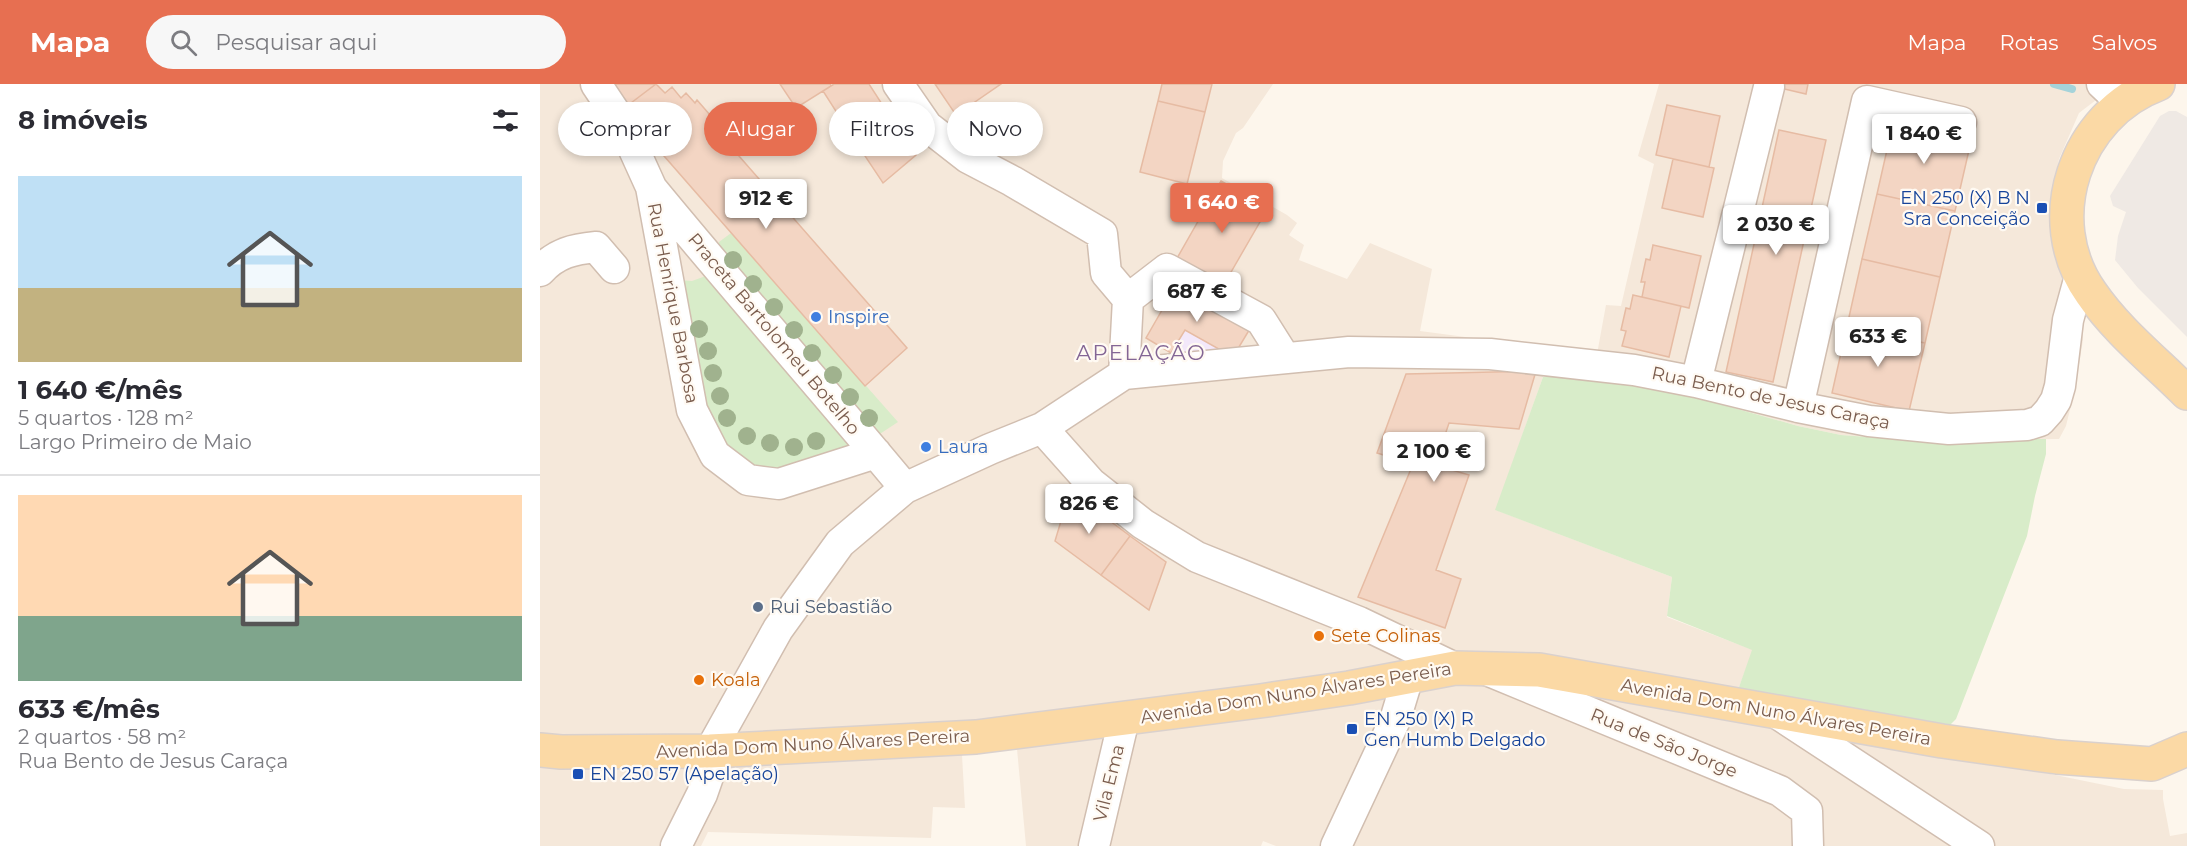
<!DOCTYPE html>
<html lang="pt">
<head>
<meta charset="utf-8">
<style>
  body { margin:0; font-family:Montserrat,sans-serif; background:#f7f7f7; color:#2b2b33; height:100vh; display:flex; flex-direction:column; font-size:22px; white-space:nowrap }
  * { box-sizing:border-box; margin:0 }
  p { font-size:20px; color:#7c7c81 }
  .icon { flex:none; width:33px; height:33px; fill:none; stroke:currentColor; stroke-width:2; stroke-linecap:round; stroke-linejoin:round }
  .map { position:relative; flex:1; overflow:hidden }
  .drawer { display:flex; flex-direction:column; background:#fff; width:540px }
  .drawer>* { flex:none }
  .top-card { position:absolute; left:18px; top:18px; width:570px; height:54px; display:flex; gap:12px }
  .price { position:absolute; translate:-50% -51px; padding:0 14px; border-radius:6px; background:#fff; color:#222; font-size:20px; line-height:39px; filter:drop-shadow(0 2px 3px #0008) }
  .price::after { content:''; position:absolute; left:50%; top:36px; width:18px; height:14px; margin-left:-9px; background:inherit; clip-path:polygon(0 0,100% 0,50% 100%) }
  .price.active { background:#e76f51; color:#fff }
  ul { padding:0; list-style:none }
  li { display:grid; align-content:center; gap:12px; height:318px; padding:0 18px }
  li+li { border-top:2px solid #e1e1e2 }
  li span { display:grid; place-items:center; height:186px; border-radius:0px; color:#555 }
  li>.icon { margin-inline-start:auto }
  span .icon { width:108px; height:108px; fill:#fffc; stroke-width:1 }
  li b { font-size:26px }
  h2 { display:flex; justify-content:space-between; align-items:center; height:72px; padding:0 18px; font-size:26px }
  .chip { padding:0 21px; border-radius:27px; background:#fff; box-shadow:0 3px 9px #0003; font-size:21px; line-height:54px }
  .chip.active { background:#e76f51; color:#fff }
  header { display:flex; align-items:center; gap:36px; box-sizing:border-box; height:84px; padding:0 30px; background:#e76f51; color:#fff }
  header strong { font-size:28px }
  nav { display:flex; gap:33px; margin-inline-start:auto; font-size:21px }
  .search { width:420px; height:54px; background:#f7f7f7; display:flex; align-items:center; gap:15px; box-sizing:border-box; padding:0 21px; border-radius:33px; color:#7c7c81; font-size:22px }
  main { display:flex; flex:1; min-height:0 }
  .map>svg:first-child { display:block }
  .residential { fill:#f5e8da }
  .industrial { fill:#efe9e4 }
  .education { fill:#f3e8fa }
  .green { fill:#d8ecc9 }
  .lines { fill:none; stroke-linecap:round; stroke-linejoin:round }
  .stream { stroke:#a5d3da; stroke-width:8 }
  .building { fill:#f3d5c3; stroke:#e6bba3; stroke-width:1.5 }
  .minor-casing { stroke:#d1beb0; stroke-width:33 }
  .major-casing { stroke:#dad1cd; stroke-width:36 }
  .minor { stroke:#fff; stroke-width:30 }
  .major { stroke:#fbd9a5; stroke-width:33 }
  .tree { fill:#a0b28e }
  .transit-dot { fill:#1a4fb4; stroke:#fffaf3; stroke-width:2 }
  .shop-dot { fill:#3f7fe0; stroke:#fffaf3; stroke-width:2 }
  .service-dot { fill:#5c6f8a; stroke:#fffaf3; stroke-width:2 }
  .food-dot { fill:#e8710a; stroke:#fffaf3; stroke-width:2 }
  .labels { text-anchor:middle; stroke-width:4.5; stroke-linejoin:round; paint-order:stroke }
  .transit-label { font-size:18px; fill:#164399; stroke:#fffaf3; text-anchor:start }
  .street-label { font-size:18px; fill:#7a5c4d; stroke:#fffaf3 }
  .shop-label { font-size:18px; fill:#366cbe; stroke:#fffaf3; text-anchor:start }
  .service-label { font-size:18px; fill:#4e5e75; stroke:#fffaf3; text-anchor:start }
  .food-label { font-size:18px; fill:#c56008; stroke:#fffaf3; text-anchor:start }
  .quarter-label { font-size:21px; letter-spacing:1.5px; fill:#846695; stroke:#fffaf3 }
</style>
</head>
<body>
<header>
<strong>Mapa</strong>
<div class="search"><svg class="icon" aria-label="search" viewBox="0 0 24 24"><circle cx="10" cy="10" r="6"/><path d="M15 15l6 6"/></svg>Pesquisar aqui</div>
<nav><a>Mapa</a><a>Rotas</a><a>Salvos</a></nav>
</header>
<main>
<section class="drawer">
<h2>8 imóveis<svg class="icon" aria-label="filters" viewBox="0 0 24 24"><path d="M4 7h16M4 17h16"/><circle cx="9" cy="7" r="2"/><circle cx="15" cy="17" r="2"/></svg></h2>
<ul>
<li><span style="background:linear-gradient(#bfe0f5 60%,#c2b280 0)"><svg class="icon" aria-label="home" viewBox="0 0 24 24"><path d="M3 11l9-7 9 7M6 9v11h12V9"/></svg></span><div><b>1 640 €/mês</b><p>5 quartos · 128 m²</p><p>Largo Primeiro de Maio</p></div></li>
<li><span style="background:linear-gradient(#ffd9b3 65%,#7fa58c 0)"><svg class="icon" aria-label="home" viewBox="0 0 24 24"><path d="M3 11l9-7 9 7M6 9v11h12V9"/></svg></span><div><b>633 €/mês</b><p>2 quartos · 58 m²</p><p>Rua Bento de Jesus Caraça</p></div></li>
</ul>
</section>
<div class="map">
<svg width="1647" height="762" viewBox="0 0 1647 762">
  <rect width="100%" height="100%" fill="#fdf6ec"/>
  <path class="residential" d="M0,0H733L703,44L696,49L683,77L682,94L747,131L757,139L749,151L764,161L759,176L807,195L830,159L892,185L880,247L1009,264L1003,293L956,426L1132,493L1127,533L1213,566L1198,606L1408,669L1584,705L1623,706V715L1630,752L1647,749V762H736L723,757L721,762H486L477,665L422,671L425,724L393,723L391,754L168,748L161,762H0Z
    M1119,0H1577L1539,29L1519,75L1510,116V152L1517,179L1542,223L1543,256L1535,305L1526,342L1519,355L1368,356L1301,351L1258,342L1155,313L1057,270L1066,221L1081,222L1114,80L1098,72Z"/>
  <path class="industrial" d="M1629,27H1636L1647,33V253L1598,204L1575,176L1578,152L1586,128L1573,122L1570,112L1620,32Z"/>
  <path class="education" d="M663,215L711,243L692,276L641,275L631,269Z"/>
  <path class="green" d="M191,149L358,338L317,365L235,392L202,383L163,338L139,196L152,197L163,193L173,185L179,158Z
    M1003,293H1055L1155,313L1258,342L1301,351L1368,356L1506,355V370L1495,412L1487,452L1416,635L1408,643L1198,606L1212,566L1127,532L1132,493L955,426Z"/>
  <g class="lines">
    <path class="stream" d="M1514,0L1532,5"/>
  </g>
  <path class="building" d="M68,0H116L83,25Z
    M116,0L125,9L132,3L141,14L146,9L155,19L157,16L196,61L192,64L367,264L325,302L83,25Z
    M240,0H290L291,2L256,24Z
    M294,0H329L351,34L315,57L283,7Z
    M395,0H461L416,31Z
    M622,0H672L665,28L618,17Z
    M1223,0H1268L1266,10Z
    M618,17L665,28L647,100L600,88Z
    M1127,21L1180,32L1169,83L1116,71Z
    M351,34L376,71L343,99L315,57Z
    M1354,35L1432,53L1415,127L1337,110Z
    M1239,46L1286,56L1233,298L1186,288Z
    M1133,75L1174,84L1163,133L1122,124Z
    M681,97L728,124L683,202L636,176Z
    M1337,110L1415,127L1400,193L1322,175Z
    M1113,161L1161,172L1149,224L1102,213L1105,198H1101L1106,175L1110,176Z
    M1322,175L1400,193L1385,259L1307,242Z
    M637,200L711,243L693,273L645,246L631,269L606,254Z
    M1093,211L1141,222L1129,273L1082,262L1086,247L1081,246L1086,224L1090,225Z
    M1307,242L1385,259L1369,327L1292,309Z
    M996,287L979,345L909,339L895,381L929,391L896,486L921,495L905,544L818,513L873,380L837,369L866,290Z
    M530,407L590,452L561,491L515,457Z
    M590,452L626,478L609,526L561,491Z"/>
  <g class="lines">
    <defs>
      <path id="minor" d="M56,0L82,39L111,103L152,326L175,371L208,396L239,400L336,369
        M358,0L387,42L428,74L472,97L562,150L566,189L588,215
        M1562,0L1582,19
        M113,106C196,207 282,304 365,404
        M0,187C16,169 34,165 56,163L74,184
        M584,290L588,215L627,185L721,236L745,274
        M1156,298L1229,3
        M1258,323L1327,17L1421,38
        M502,344L551,399L603,440L657,473L819,538L915,584
        M949,587L1240,707L1267,727L1268,762
        M1235,628L1439,762
        M136,762L162,710L170,687V667L238,545L300,459L365,404L450,365L502,344L584,290L809,268L950,270L1094,286L1156,298L1258,323L1329,337L1409,345L1487,341L1500,337L1509,327L1516,316L1520,302L1528,236L1540,192
        M554,762L584,635
        M796,762L855,636L868,593"/>
      <path id="major" d="M1618,0C1535,31 1499,136 1551,209C1577,247 1615,277 1647,309
        M0,666L21,668L170,667L436,653L720,617L809,604L915,584L999,586L1402,657L1517,673L1612,680L1647,665"/>
    </defs>
    <use href="#minor" class="minor-casing"/>
    <use href="#major" class="major-casing"/>
    <use href="#minor" class="minor"/>
    <use href="#major" class="major"/>
  </g>
  <g class="tree">
    <circle cx="193" cy="176" r="9"/>
    <circle cx="213" cy="200" r="9"/>
    <circle cx="234" cy="223" r="9"/>
    <circle cx="159" cy="245" r="9"/>
    <circle cx="254" cy="246" r="9"/>
    <circle cx="168" cy="267" r="9"/>
    <circle cx="272" cy="269" r="9"/>
    <circle cx="173" cy="289" r="9"/>
    <circle cx="293" cy="291" r="9"/>
    <circle cx="180" cy="312" r="9"/>
    <circle cx="310" cy="313" r="9"/>
    <circle cx="187" cy="334" r="9"/>
    <circle cx="329" cy="334" r="9"/>
    <circle cx="207" cy="352" r="9"/>
    <circle cx="276" cy="357" r="9"/>
    <circle cx="230" cy="359" r="9"/>
    <circle cx="254" cy="363" r="9"/>
  </g>
  <g class="transit-dot">
    <rect x="1496" y="118" width="12" height="12" rx="3"/>
    <rect x="806" y="639" width="12" height="12" rx="3"/>
    <rect x="32" y="684" width="12" height="12" rx="3"/>
  </g>
  <g class="shop-dot">
    <circle cx="276" cy="233" r="6"/>
    <circle cx="386" cy="363" r="6"/>
  </g>
  <circle class="service-dot" cx="218" cy="523" r="6"/>
  <g class="food-dot">
    <circle cx="779" cy="552" r="6"/>
    <circle cx="159" cy="596" r="6"/>
  </g>
  <g class="labels">
    <g class="transit-label">
      <text x="1490" y="120" text-anchor="end">EN 250 (X) B N<tspan x="1490" dy="21">Sra Conceição</tspan></text>
      <text x="824" y="641">EN 250 (X) R<tspan x="824" dy="21">Gen Humb Delgado</tspan></text>
      <text x="50" y="696">EN 250 57 (Apelação)</text>
    </g>
    <g class="street-label">
      <text transform="translate(133 219) rotate(79)" y="6">Rua Henrique Barbosa</text>
      <text transform="translate(234 250) rotate(50)" y="6">Praceta Bartolomeu Botelho</text>
      <text transform="translate(1231 314) rotate(12)" y="6">Rua Bento de Jesus Caraça</text>
      <text transform="translate(756 609) rotate(-9)" y="6">Avenida Dom Nuno Álvares Pereira</text>
      <text transform="translate(1236 628) rotate(10)" y="6">Avenida Dom Nuno Álvares Pereira</text>
      <text transform="translate(1124 659) rotate(22)" y="6">Rua de São Jorge</text>
      <text transform="translate(273 660) rotate(-3)" y="6">Avenida Dom Nuno Álvares Pereira</text>
      <text transform="translate(569 699) rotate(-76)" y="6">Vila Ema</text>
    </g>
    <g class="shop-label">
      <text x="288" y="239">Inspire</text>
      <text x="398" y="369">Laura</text>
    </g>
    <g class="service-label">
      <text x="230" y="529">Rui Sebastião</text>
    </g>
    <g class="food-label">
      <text x="791" y="558">Sete Colinas</text>
      <text x="171" y="602">Koala</text>
    </g>
    <g class="quarter-label">
      <text x="601" y="276">APELAÇÃO</text>
    </g>
  </g>
</svg>
<b class="price" style="left:1384px;top:81px">1 840 €</b>
<b class="price" style="left:226px;top:146px">912 €</b>
<b class="price active" style="left:682px;top:150px">1 640 €</b>
<b class="price" style="left:1236px;top:172px">2 030 €</b>
<b class="price" style="left:657px;top:239px">687 €</b>
<b class="price" style="left:1338px;top:284px">633 €</b>
<b class="price" style="left:894px;top:399px">2 100 €</b>
<b class="price" style="left:549px;top:451px">826 €</b>
<div class="top-card">
<a class="chip">Comprar</a>
<a class="chip active">Alugar</a>
<a class="chip">Filtros</a>
<a class="chip">Novo</a>
</div>
</div>
</main>
</body>
</html>
